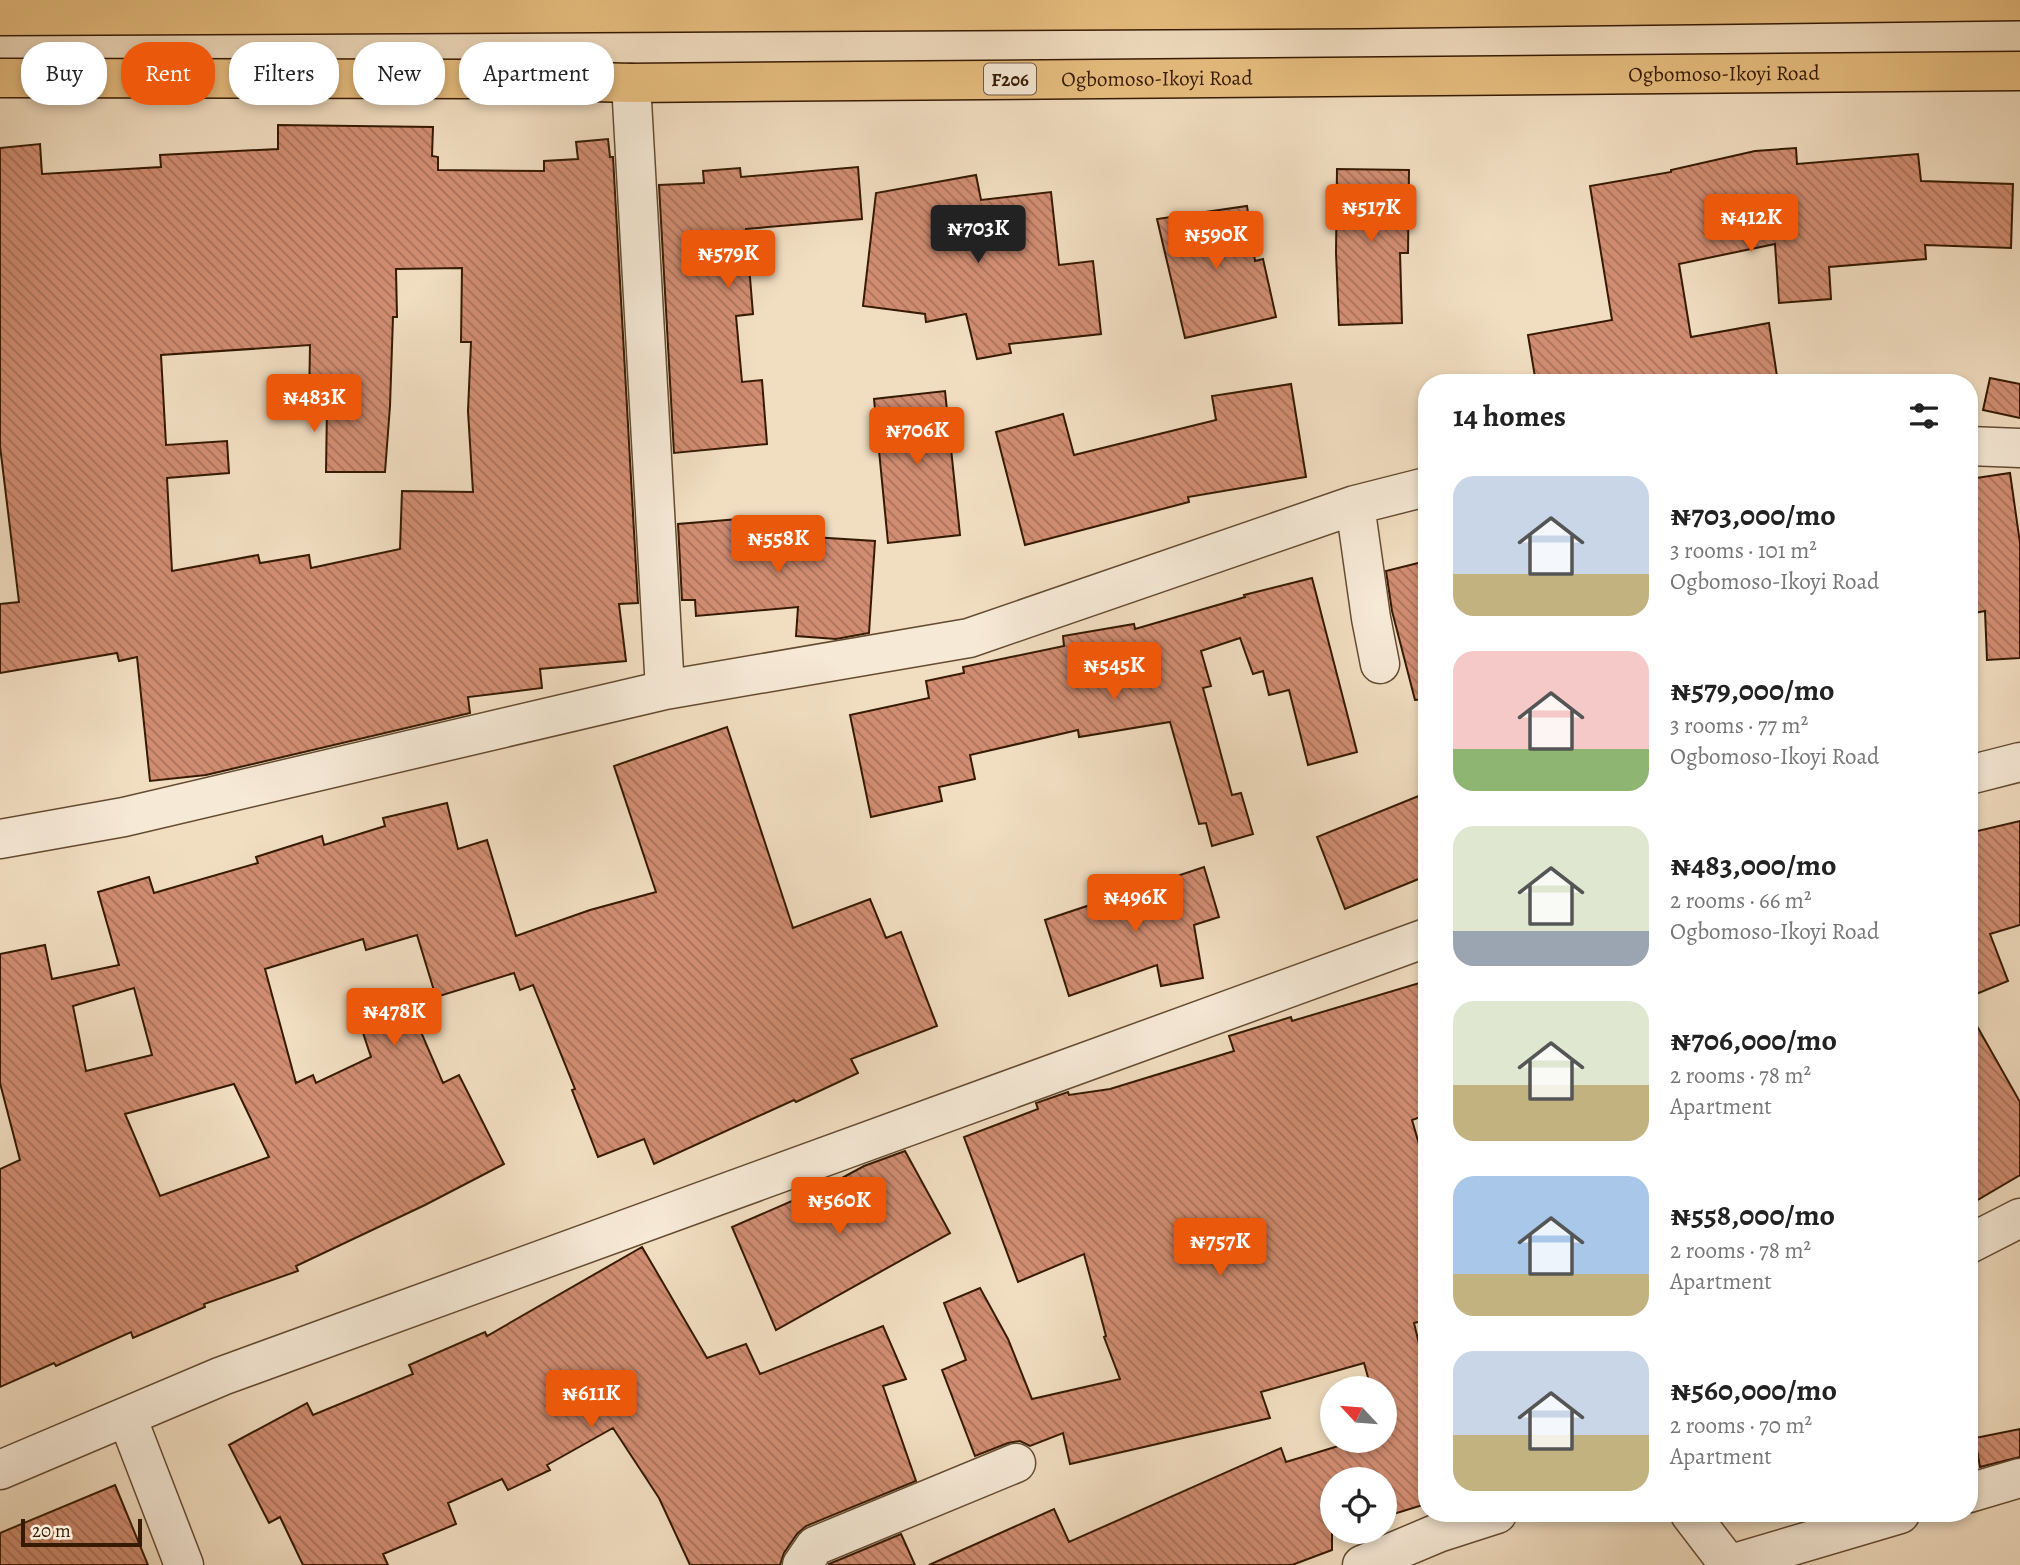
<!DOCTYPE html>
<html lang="en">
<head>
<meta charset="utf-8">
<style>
  body { margin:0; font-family:Alegreya,serif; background:#f6f6f6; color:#222; height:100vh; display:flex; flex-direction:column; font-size:26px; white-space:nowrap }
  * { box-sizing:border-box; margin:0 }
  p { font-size:23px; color:#767676 }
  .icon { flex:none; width:38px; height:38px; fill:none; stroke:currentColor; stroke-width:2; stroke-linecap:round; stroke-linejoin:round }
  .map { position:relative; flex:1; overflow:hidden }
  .side { position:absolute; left:1418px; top:374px; width:560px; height:1148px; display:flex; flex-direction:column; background:#fff; border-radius:28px; box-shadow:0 4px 10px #0003 }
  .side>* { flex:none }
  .top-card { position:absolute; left:21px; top:42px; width:665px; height:63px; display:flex; gap:14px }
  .needle { width:46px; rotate:296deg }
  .buttons { position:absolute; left:1320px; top:1376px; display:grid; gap:14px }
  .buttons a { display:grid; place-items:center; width:77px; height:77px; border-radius:50%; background:#fff; box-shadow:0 4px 10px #0003; font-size:35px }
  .scale { position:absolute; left:21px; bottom:18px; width:121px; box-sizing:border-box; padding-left:7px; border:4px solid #361a02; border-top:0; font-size:19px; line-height:24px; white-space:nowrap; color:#361a02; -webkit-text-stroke:5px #f6e9d6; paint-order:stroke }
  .price { position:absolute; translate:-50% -60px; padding:0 16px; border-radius:7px; background:#ea580c; color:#fff; font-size:23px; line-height:46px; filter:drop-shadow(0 2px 4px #0008) }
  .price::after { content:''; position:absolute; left:50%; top:42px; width:21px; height:16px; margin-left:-10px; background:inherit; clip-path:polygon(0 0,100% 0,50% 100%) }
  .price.active { background:#222; color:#fff }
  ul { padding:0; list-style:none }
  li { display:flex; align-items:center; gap:21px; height:175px; padding:0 35px }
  li span { display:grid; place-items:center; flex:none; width:196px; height:140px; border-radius:21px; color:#555 }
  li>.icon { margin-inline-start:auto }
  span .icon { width:84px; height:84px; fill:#fffc; stroke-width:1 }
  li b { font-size:30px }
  h2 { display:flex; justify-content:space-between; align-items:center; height:84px; padding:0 35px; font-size:30px }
  .tag { padding:0 24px; border-radius:28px; background:#fff; box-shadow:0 4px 10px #0003; font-size:24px; line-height:63px }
  .tag.active { background:#ea580c; color:#fff }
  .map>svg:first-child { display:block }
  .building { fill:url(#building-back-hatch); stroke:#361a02; stroke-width:2; fill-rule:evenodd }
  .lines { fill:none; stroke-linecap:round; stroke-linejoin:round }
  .minor-casing { stroke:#654b32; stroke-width:41 }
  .primary-casing { stroke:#361a02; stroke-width:41 }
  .minor { stroke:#f6e9d6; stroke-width:38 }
  .primary { stroke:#e8be80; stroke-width:38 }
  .labels { text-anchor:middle; stroke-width:5; stroke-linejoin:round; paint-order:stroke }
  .shield { fill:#f6e9d6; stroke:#705842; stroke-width:2 }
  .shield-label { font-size:19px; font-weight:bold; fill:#361a02 }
  .street-label { font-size:21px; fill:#361a02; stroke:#f6e9d6 }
</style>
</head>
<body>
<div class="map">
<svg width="2020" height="1565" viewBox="0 0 2020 1565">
  <defs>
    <pattern id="building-back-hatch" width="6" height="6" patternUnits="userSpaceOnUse" patternTransform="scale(1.75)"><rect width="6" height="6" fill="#d18d72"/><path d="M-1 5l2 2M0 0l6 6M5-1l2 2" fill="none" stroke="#aa725b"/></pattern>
  </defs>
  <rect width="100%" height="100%" fill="#f1ddc0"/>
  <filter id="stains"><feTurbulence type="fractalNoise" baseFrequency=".00286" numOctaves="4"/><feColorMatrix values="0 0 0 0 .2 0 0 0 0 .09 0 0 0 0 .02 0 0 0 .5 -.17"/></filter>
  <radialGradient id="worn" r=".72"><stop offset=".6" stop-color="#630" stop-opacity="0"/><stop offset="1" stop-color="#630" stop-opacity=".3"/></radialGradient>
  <path class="building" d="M278,125L433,127L432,156L438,157V170L544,171V161L578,159L576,142L608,139L610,157H613L638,603L619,604L626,661L540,669L542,688L468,697L470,713L206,775L150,781L137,657L119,661L117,653L0,673V604L19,602L0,446V148L40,144L42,174L161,167L160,155L278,149ZM462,268L461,342H471L468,411L473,492L402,491L400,549L311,568L309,555L260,563L258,555L172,571L167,478L229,473L227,441L166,445L161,355L310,345L309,404L327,405L326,472H385L390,406L393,317H397L396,269Z
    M1796,148L1797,164L1918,154L1921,181L2013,184L2011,248L1925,245L1926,259L1829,267L1831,299L1779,303L1775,244L1679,264L1691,337L1769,323L1778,383H1536L1528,335L1612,320L1590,186L1671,172V170L1755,151Z
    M858,167L862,219L746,229L753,314L736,316L742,382L762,380L767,444L674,453L659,185L704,183L703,171L740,168L741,177Z
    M1337,169L1409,170L1408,253H1400L1402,323L1339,325L1336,253Z
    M976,175L981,200L1051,192L1059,265L1093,261L1101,334L1009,344L1011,353L977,359L966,314L926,322L925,314L863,306L876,193Z
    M1247,206L1255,261L1263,259L1276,317L1185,338L1157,219Z
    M1990,378L2020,384V418L1983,410Z
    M1291,384L1306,477L1188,497L1189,502L1025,545L996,432L1063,414L1074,455L1216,420L1212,396Z
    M945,391L960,535L888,543L874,399Z
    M2010,473L2020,543V658L1987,660L1985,611L1969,614V479Z
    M764,517L765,534L875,541L869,633L836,639L796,636L798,607L696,616L695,600H682L678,524Z
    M1426,561V699L1415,700L1392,611L1386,571Z
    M1312,578L1357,752L1308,765L1289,690L1269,695L1263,671L1253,674L1240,638L1201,651L1211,686L1203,688L1232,795L1241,793L1253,834L1212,846L1206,823L1199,824L1170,722L1079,737L1078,730L970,755L975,779L939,787L942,801L871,817L850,715L929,698L926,681L964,673L963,667L1064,646L1063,636L1134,624L1135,629L1245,597L1244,595Z
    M727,727L793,928L870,899L886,938L901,932L937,1026L851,1059L858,1073L796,1102L794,1100L654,1164L644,1139L598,1157L572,1090L575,1089L533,985L520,990L514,973L436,997L417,935L366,950L363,939L265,969L296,1083L313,1075L316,1083L371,1057L358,1018L408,1002L443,1083L459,1075L504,1164L425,1205L296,1266L298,1271L204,1304L205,1307L133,1338L131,1332L56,1366L54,1363L0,1387V1169L20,1160L0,1083V954L45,945L52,979L119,965L98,892L149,877L154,893L258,863L256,857L322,836L324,845L385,826L383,818L447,803L458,849L487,840L516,936L590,910L656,892L614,766ZM134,988L152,1055L86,1071L73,1006ZM234,1084L269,1157L160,1196L125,1114Z
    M1426,793V876L1345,909L1317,837Z
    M2020,821V925L1990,934L2008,981L1969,997V833Z
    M1204,867L1219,917L1194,925L1203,978L1161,986L1157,965L1069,996L1045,920Z
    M1426,981V1115L1412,1120L1426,1168V1320L1414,1323L1426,1372V1504L1384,1517V1479H1332V1531H1336L1332,1533V1550L1292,1565H929L1054,1509L1069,1542L1281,1448L1286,1462L1358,1440H1385L1384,1388H1371L1364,1363L1261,1392L1270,1418L1070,1464L1063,1433L1030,1446L1020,1441L1008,1443L975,1456L942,1370L966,1360L944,1303L980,1288L1008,1339L1032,1399L1120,1379L1104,1337L1106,1336L1084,1254L1018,1282L964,1137L1038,1109L1036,1103L1068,1092L1069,1095L1110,1089L1234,1051L1229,1036L1291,1017L1292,1021Z
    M1969,1012L2020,1102V1175L1969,1205Z
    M905,1151L950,1233L776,1330L732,1227L831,1184L864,1166Z
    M642,1247L707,1358L746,1344L760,1374L883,1326L906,1379L883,1386L916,1481L806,1526L797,1534L784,1553L780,1565H690L659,1498L613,1428L547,1465L550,1470L508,1490L502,1479L448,1503L456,1524L383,1554L388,1565H303L280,1517L269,1523L229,1445L307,1403L313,1415L413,1374L409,1365L485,1332L487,1336Z
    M2020,1429V1457L1980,1467L1975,1438Z
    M115,1485L148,1565H0V1533Z
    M901,1534L915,1565H829V1564Z"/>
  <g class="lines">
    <defs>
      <path id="minor" d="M631,83L665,690
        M1969,446L2020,448
        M1355,505L1371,618L1380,664
        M1969,775L2020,762
        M0,839L124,817L665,690L969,638L1355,505L1426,487
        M1969,1244L2020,1218
        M127,1417L184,1565
        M0,1470L222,1376L1426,938
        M1969,1493L2020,1478
        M1690,1514L1729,1565
        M802,1565L815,1546L1016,1463
        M1362,1565L1438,1533L1497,1514
        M1728,1565L1900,1514"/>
      <g id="primary">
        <path d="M0,16L1360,9L2020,1"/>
        <path id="s1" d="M0,78L482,79L631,83L2020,71"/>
      </g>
    </defs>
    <use href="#minor" class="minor-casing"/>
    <use href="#primary" class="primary-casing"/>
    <use href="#minor" class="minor"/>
    <use href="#primary" class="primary"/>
  </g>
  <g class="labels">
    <rect class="shield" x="984" y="63.5" width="52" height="31" rx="5"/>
    <g class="shield-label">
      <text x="1010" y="86">F206</text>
    </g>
    <g class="street-label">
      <text dy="7" stroke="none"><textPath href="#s1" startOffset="1724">Ogbomoso-Ikoyi Road</textPath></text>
      <text dy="7" stroke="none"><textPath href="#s1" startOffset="1157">Ogbomoso-Ikoyi Road</textPath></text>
    </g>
  </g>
  <rect width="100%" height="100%" filter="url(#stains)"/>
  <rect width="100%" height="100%" fill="url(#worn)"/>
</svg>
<div class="buttons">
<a><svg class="needle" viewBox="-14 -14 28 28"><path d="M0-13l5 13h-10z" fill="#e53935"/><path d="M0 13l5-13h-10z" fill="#767676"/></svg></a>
<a><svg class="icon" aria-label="locate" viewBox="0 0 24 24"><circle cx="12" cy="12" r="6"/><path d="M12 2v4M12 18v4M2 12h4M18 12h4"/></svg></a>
</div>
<div class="scale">20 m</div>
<b class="price" style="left:1371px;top:244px">₦517K</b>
<b class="price" style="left:1751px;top:254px">₦412K</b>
<b class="price active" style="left:978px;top:265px">₦703K</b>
<b class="price" style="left:1216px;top:271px">₦590K</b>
<b class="price" style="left:728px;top:290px">₦579K</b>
<b class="price" style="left:314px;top:434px">₦483K</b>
<b class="price" style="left:917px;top:467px">₦706K</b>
<b class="price" style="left:778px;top:575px">₦558K</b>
<b class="price" style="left:1114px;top:702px">₦545K</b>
<b class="price" style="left:1135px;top:934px">₦496K</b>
<b class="price" style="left:394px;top:1048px">₦478K</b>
<b class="price" style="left:839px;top:1237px">₦560K</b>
<b class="price" style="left:1220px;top:1278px">₦757K</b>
<b class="price" style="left:591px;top:1430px">₦611K</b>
<div class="top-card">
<a class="tag">Buy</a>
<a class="tag active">Rent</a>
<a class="tag">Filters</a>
<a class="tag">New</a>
<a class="tag">Apartment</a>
</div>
<section class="side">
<h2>14 homes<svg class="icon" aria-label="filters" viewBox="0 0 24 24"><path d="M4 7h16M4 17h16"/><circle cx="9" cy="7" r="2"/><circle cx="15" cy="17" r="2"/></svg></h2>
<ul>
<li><span style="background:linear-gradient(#c9d6e8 70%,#c2b280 0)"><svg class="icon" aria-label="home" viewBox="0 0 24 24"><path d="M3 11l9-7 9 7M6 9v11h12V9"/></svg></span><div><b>₦703,000/mo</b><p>3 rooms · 101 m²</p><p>Ogbomoso-Ikoyi Road</p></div></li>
<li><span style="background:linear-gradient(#f6c9c9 70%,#8fb573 0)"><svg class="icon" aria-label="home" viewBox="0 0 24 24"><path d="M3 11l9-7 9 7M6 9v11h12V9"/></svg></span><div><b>₦579,000/mo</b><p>3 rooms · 77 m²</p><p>Ogbomoso-Ikoyi Road</p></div></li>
<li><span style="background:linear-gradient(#dfe7d0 75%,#9aa5b1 0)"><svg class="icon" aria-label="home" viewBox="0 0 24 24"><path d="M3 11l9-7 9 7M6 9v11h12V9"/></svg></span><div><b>₦483,000/mo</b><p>2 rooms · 66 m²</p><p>Ogbomoso-Ikoyi Road</p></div></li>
<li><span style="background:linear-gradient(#dfe7d0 60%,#c2b280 0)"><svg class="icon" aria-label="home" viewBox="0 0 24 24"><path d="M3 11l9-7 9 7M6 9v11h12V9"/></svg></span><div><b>₦706,000/mo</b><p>2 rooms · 78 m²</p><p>Apartment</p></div></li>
<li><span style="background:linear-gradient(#a9c7e8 70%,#c2b280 0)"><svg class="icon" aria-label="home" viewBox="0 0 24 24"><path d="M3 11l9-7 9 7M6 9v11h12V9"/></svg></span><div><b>₦558,000/mo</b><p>2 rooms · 78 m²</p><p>Apartment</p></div></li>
<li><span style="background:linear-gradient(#c9d6e8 60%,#c2b280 0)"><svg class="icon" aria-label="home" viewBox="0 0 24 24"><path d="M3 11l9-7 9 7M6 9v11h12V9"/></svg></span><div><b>₦560,000/mo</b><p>2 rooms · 70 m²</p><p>Apartment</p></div></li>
</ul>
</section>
</div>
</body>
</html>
